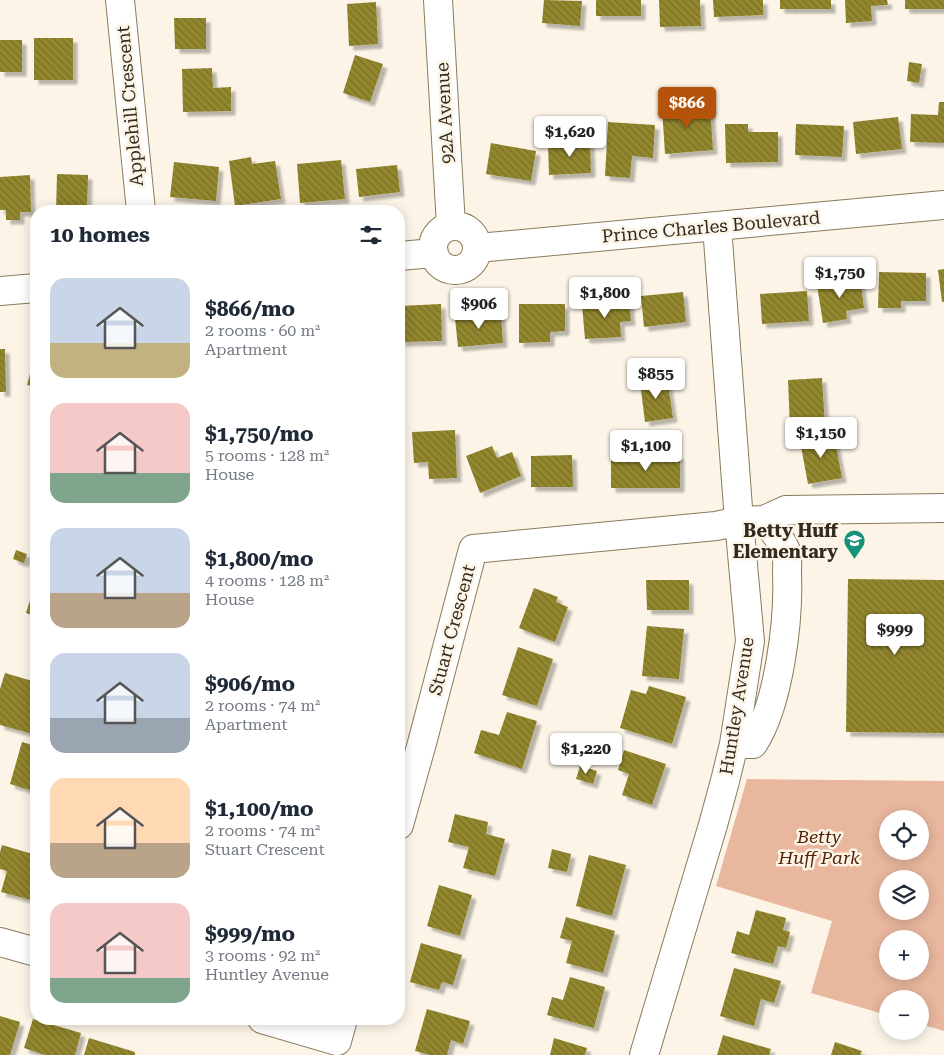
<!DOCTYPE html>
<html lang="en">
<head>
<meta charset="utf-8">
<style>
  body { margin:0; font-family:"Roboto Serif",serif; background:#f2f2f3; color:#1f2937; height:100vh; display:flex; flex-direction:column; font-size:19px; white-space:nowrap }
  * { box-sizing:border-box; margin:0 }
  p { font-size:16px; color:#747a83 }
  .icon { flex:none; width:28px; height:28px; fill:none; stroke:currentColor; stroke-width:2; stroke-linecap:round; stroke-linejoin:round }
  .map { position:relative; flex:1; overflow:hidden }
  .side { position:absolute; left:30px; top:205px; width:375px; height:820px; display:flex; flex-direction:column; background:#fff; border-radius:20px; box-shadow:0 2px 12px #0003 }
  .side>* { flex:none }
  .fabs { position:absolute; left:879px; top:810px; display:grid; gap:10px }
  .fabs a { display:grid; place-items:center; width:50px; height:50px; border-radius:50%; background:#fff; box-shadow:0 2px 12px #0003; font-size:25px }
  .price { position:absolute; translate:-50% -42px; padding:0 11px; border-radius:5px; background:#fff; color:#222; font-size:16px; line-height:32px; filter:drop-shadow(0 1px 2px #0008) }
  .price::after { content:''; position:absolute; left:50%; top:30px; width:15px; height:11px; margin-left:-8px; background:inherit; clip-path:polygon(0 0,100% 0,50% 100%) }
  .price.on { background:#b45309; color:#fff }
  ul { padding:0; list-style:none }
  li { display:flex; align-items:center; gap:15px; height:125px; padding:0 20px }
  li span { display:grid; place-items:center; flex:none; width:140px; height:100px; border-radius:15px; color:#555 }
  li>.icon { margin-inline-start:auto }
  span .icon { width:60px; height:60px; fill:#fffc; stroke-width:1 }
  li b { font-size:21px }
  h2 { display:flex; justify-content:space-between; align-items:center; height:60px; padding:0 20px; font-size:21px }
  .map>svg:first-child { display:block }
  .green { fill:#e9b69e; fill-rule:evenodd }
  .building { fill:url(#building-back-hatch); filter:url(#shadow) }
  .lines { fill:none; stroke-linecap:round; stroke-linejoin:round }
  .minor-casing { stroke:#8a7a5b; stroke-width:30 }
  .minor { stroke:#fff; stroke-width:28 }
  .labels { text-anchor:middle; stroke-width:5; stroke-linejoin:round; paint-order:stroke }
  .street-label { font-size:18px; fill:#312a1d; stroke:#fcf5e7 }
  .poi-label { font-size:18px; font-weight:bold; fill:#312a1d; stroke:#fcf5e7; text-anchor:end }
  .park-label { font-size:18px; font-style:italic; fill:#532205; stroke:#fcf5e7 }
</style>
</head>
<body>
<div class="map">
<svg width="944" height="1055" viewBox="0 0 944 1055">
  <defs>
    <pattern id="building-back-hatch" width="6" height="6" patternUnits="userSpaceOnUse" patternTransform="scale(1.25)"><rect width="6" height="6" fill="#93872f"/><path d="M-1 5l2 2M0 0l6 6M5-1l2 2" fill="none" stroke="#796f27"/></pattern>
    <filter id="shadow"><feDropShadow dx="4.5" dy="4.5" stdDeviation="1" flood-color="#0004"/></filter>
  </defs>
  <rect width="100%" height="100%" fill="#fcf5e7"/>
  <path class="green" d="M747,779L944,781V1031L920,1024V999H888L887,1015L811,993L832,921L716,886ZM888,819H920V851H888ZM888,879H920V911H888ZM888,939H920V971H888Z"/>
  <path class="building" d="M544,0L582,1L580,26L542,23Z
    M596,0H641V16H596Z
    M659,0H700L701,26L660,27Z
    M713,0H763V15L714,17Z
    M780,0H831V9H780Z
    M845,0H887L888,5L871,6L872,21L846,23Z
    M905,0H944V9H905Z
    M376,2L378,44L349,46L347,4Z
    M174,18H206V49H175Z
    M34,38H73V80H34Z
    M0,40H22V72H0Z
    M355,55L383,64L370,102L343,93Z
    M909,62L922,64L919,83L907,81Z
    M212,68L213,88L231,87V111L183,112L182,69Z
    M939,102H944V143L910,142L911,114L938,115Z
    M710,105L713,150L665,154L662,108Z
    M898,117L902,149L856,154L853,122Z
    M608,122L655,125L653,158L632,156L630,178L605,176Z
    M725,124H748V132H778V162L726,163Z
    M796,124L844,126L842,157L795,155Z
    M590,142L591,173L549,175L548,144Z
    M491,143L536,151L531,181L486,174Z
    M251,157L252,164L275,161L281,199L235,206L229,161Z
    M341,160L345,199L300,203L297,164Z
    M174,162L219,167L216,201L170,197Z
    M397,165L400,192L359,197L356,169Z
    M57,174L88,175L87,211H56Z
    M30,175L31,212H20V220H6V210H0V177Z
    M944,269V302H942L938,270Z
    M879,272L926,273V301H901V308H878Z
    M860,278L864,308L846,311L847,319L823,323L817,285Z
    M807,291L809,321L762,324L760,294Z
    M683,292L686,322L644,327L641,296Z
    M629,301L631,321L620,322L621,337L585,339L582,305Z
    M441,304L442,341L401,342L399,306Z
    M519,304H565V331L550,332V342L519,343Z
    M501,314L503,343L458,347L455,318Z
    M0,349H5L6,392H0Z
    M36,351V387L27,385Z
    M667,378L673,418L645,422L640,382Z
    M822,378L825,426L790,428L788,380Z
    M455,430L457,478L429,479L428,462L414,463L412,432Z
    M834,435L842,478L808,484L800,441Z
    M492,446L497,458L512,452L521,476L480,493L466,456Z
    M572,455L573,487H531V456Z
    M611,455H680V488H611Z
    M16,550L27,554L24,563L13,559Z
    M848,579L944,580V733L846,732Z
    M646,580H689V610H647Z
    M36,581V616L26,613Z
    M534,588L558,597L556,602L568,607L555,642L519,628Z
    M647,626L684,629L679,679L642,676Z
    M518,647L553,659L537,706L502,695Z
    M5,673L36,682V735L0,725V689Z
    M649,686L686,697L672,744L620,728L631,690L646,694Z
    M507,712L537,721L522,769L474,753L481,730L499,735Z
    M22,742L36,746V792L10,784Z
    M624,750L666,764L652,805L622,795L629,774L618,770Z
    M580,766L597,771L593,784L576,779Z
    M455,814L488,822L486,834L505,839L495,876L463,868L469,847L448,842Z
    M2,845L36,855V882L31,900L1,892L7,871L0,869V852Z
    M552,849L571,854L567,872L548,868Z
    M589,855L626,865L612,916L576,906Z
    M439,885L472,895L460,936L427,926Z
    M756,910L786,918L783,930L790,932L786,948L778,946L773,964L731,953L737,931L749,935Z
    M566,917L615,931L603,973L566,963L572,941L560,938Z
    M421,943L462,955L453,985L442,982L439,990L410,982Z
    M734,968L781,981L774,1003L761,999L754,1026L720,1016Z
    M570,977L605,987L594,1028L547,1015L552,997L563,1000Z
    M427,1009L470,1021L463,1044L451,1040L447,1055H430L415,1051Z
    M0,1016L20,1022L10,1055H0Z
    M33,1019L81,1033L75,1055H45L24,1048Z
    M723,1035L771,1049L769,1055H717Z
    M89,1038L135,1052V1055H84Z
    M554,1038L587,1048L585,1055H550Z
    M835,1042L862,1051L860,1055H831Z"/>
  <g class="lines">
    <defs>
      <path id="minor" d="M120,0L141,211
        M438,0L451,226
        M433 248a22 22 0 1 1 44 0a22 22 0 1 1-44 0Z
        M478,248L944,205
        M399,256L434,253
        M0,291L36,288
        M734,744H753C779,705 789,620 787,574C787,567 788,558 786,551C782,540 772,529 764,520
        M399,825L422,743L473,549L716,526L739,521L764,520L786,510L944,508
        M0,942L36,952
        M262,1019L337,1041L343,1019
        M644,1055L713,825L725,781L734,744L750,641L739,521L717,226"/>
    </defs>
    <use href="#minor" class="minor-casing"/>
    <use href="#minor" class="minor"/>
  </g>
  <defs>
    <symbol id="school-pin" viewBox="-11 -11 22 30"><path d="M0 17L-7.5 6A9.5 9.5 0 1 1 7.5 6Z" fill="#15927a" stroke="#fcf5e7"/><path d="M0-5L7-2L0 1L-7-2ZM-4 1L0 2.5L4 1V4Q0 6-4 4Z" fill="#fff"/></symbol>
  </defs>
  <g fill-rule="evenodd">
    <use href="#school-pin" x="842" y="528" width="25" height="34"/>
  </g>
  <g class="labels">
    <g class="street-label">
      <text transform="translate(130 106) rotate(-95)" y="6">Applehill Crescent</text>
      <text transform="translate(445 113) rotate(-93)" y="6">92A Avenue</text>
      <text transform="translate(711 227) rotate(-5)" y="6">Prince Charles Boulevard</text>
      <text transform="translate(452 630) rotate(-75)" y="6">Stuart Crescent</text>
      <text transform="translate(737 706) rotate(-81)" y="6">Huntley Avenue</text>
    </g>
    <g class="poi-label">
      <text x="838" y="537">Betty Huff<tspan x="838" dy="21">Elementary</tspan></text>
    </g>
    <g class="park-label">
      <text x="819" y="843">Betty<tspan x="819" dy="21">Huff Park</tspan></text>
    </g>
  </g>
</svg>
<div class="fabs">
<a><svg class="icon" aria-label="locate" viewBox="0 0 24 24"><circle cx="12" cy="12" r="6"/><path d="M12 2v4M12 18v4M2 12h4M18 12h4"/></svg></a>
<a><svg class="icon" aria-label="layers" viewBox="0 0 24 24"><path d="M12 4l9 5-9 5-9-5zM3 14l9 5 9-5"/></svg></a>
<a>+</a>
<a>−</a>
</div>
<b class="price on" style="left:687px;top:129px">$866</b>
<b class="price" style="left:570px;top:158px">$1,620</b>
<b class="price" style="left:840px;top:299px">$1,750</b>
<b class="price" style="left:605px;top:319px">$1,800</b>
<b class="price" style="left:479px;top:330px">$906</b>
<b class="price" style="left:656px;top:400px">$855</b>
<b class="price" style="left:821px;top:459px">$1,150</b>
<b class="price" style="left:646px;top:472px">$1,100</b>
<b class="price" style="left:895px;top:656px">$999</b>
<b class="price" style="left:586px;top:775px">$1,220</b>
<section class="side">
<h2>10 homes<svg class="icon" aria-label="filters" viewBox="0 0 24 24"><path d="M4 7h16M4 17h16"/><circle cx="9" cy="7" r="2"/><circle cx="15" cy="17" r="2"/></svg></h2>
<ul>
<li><span style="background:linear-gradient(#c9d6e8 65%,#c2b280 0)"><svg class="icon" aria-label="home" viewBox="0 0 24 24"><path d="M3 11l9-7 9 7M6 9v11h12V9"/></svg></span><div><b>$866/mo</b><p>2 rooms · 60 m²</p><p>Apartment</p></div></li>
<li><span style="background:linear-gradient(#f6c9c9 70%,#7fa58c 0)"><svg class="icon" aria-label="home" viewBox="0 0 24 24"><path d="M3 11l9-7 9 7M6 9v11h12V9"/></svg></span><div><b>$1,750/mo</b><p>5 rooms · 128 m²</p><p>House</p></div></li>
<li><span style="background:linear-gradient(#c9d6e8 65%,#b9a48a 0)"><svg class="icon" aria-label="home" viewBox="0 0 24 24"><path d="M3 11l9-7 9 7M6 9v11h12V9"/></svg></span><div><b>$1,800/mo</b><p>4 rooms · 128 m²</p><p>House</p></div></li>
<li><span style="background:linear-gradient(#c9d6e8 65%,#9aa5b1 0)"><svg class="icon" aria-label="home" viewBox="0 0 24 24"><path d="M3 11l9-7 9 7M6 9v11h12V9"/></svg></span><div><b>$906/mo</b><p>2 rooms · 74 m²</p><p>Apartment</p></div></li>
<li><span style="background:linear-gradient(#ffd9b3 65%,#b9a48a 0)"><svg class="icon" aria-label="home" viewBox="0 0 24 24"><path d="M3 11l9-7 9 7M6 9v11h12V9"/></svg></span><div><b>$1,100/mo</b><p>2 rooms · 74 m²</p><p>Stuart Crescent</p></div></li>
<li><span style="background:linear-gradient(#f6c9c9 75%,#7fa58c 0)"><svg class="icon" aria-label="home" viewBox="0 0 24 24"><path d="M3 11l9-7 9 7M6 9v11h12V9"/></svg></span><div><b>$999/mo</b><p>3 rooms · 92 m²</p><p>Huntley Avenue</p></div></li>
</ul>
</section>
</div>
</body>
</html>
